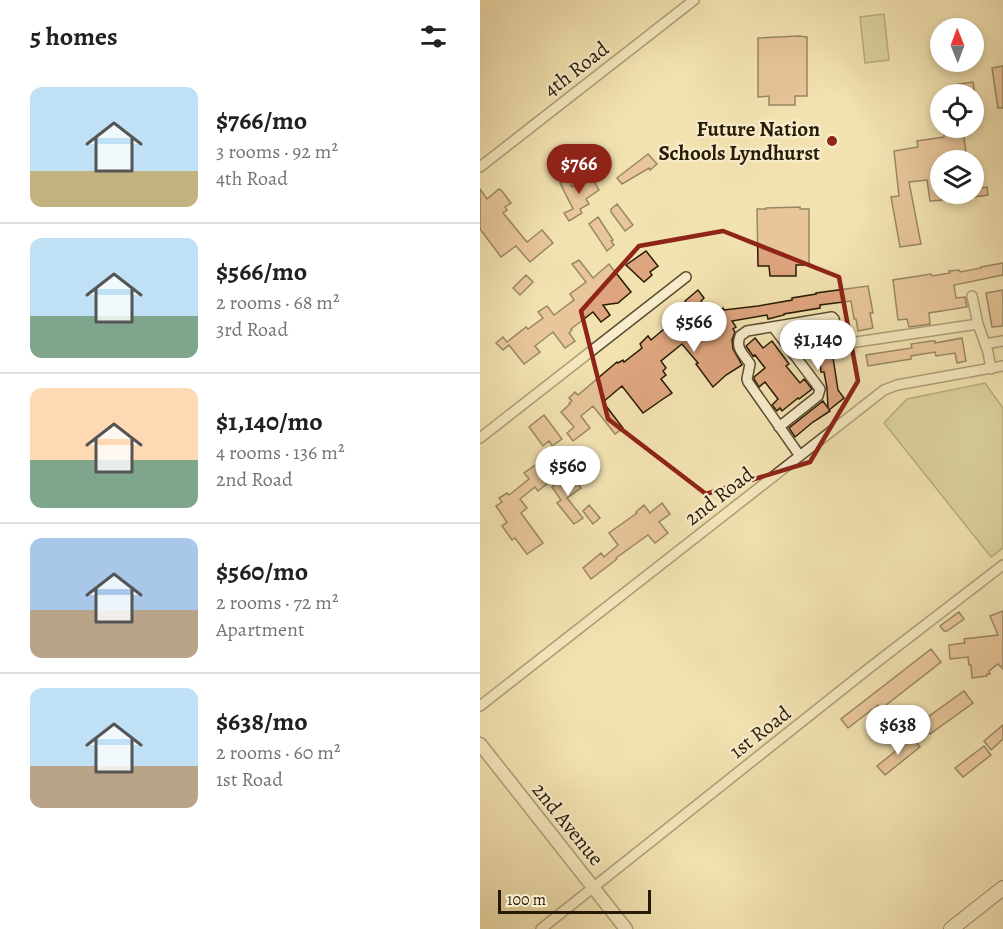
<!DOCTYPE html>
<html lang="en">
<head>
<meta charset="utf-8">
<style>
  body { margin:0; font-family:Alegreya,serif; background:#f2f2f2; color:#202124; height:100vh; display:flex; flex-direction:column; font-size:22px; white-space:nowrap }
  * { box-sizing:border-box; margin:0 }
  p { font-size:20px; color:#757577 }
  .icon { flex:none; width:33px; height:33px; fill:none; stroke:currentColor; stroke-width:2; stroke-linecap:round; stroke-linejoin:round }
  .map { position:relative; flex:1; overflow:hidden }
  .side { display:flex; flex-direction:column; background:#fff; width:480px }
  .side>* { flex:none }
  .needle { width:39px; rotate:359deg }
  .tools { position:absolute; left:450px; top:18px; display:grid; gap:12px }
  .tools a { display:grid; place-items:center; width:54px; height:54px; border-radius:50%; background:#fff; box-shadow:0 3px 9px #0003; font-size:30px }
  .scale { position:absolute; left:18px; bottom:15px; width:153px; box-sizing:border-box; padding-left:6px; border:3px solid #281b06; border-top:0; font-size:16px; line-height:21px; white-space:nowrap; color:#281b06; -webkit-text-stroke:4px #f7eccc; paint-order:stroke }
  .price { position:absolute; translate:-50% -51px; padding:0 14px; border-radius:21px; background:#fff; color:#222; font-size:20px; line-height:39px; filter:drop-shadow(0 2px 3px #0008) }
  .price::after { content:''; position:absolute; left:50%; top:36px; width:18px; height:14px; margin-left:-9px; background:inherit; clip-path:polygon(0 0,100% 0,50% 100%) }
  .price.active { background:#8f2418; color:#fff }
  ul { padding:0; list-style:none }
  li { display:flex; align-items:center; gap:18px; height:150px; padding:0 30px }
  li+li { border-top:2px solid #e0e0e0 }
  li span { display:grid; place-items:center; flex:none; width:168px; height:120px; border-radius:12px; color:#555 }
  li>.icon { margin-inline-start:auto }
  span .icon { width:72px; height:72px; fill:#fffc; stroke-width:1 }
  li b { font-size:26px }
  h2 { display:flex; justify-content:space-between; align-items:center; height:72px; padding:0 30px; font-size:26px }
  main { display:flex; flex:1; min-height:0 }
  .map>svg:first-child { display:block }
  .green { fill:#c0c287; stroke:#746e46; stroke-width:1.5 }
  .building { fill:#dea57e; stroke:#281b06; stroke-width:1.5 }
  .lines { fill:none; stroke-linecap:round; stroke-linejoin:round }
  .minor-casing { stroke:#5a4d30; stroke-width:12 }
  .tertiary-casing { stroke:#5a4d30; stroke-width:15 }
  .secondary-casing { stroke:#281b06; stroke-width:16 }
  .minor { stroke:#f7eccc; stroke-width:9 }
  .tertiary { stroke:#f7eccc; stroke-width:12 }
  .secondary { stroke:#f7eccc; stroke-width:14 }
  .marked { fill:none; stroke:#8f2418; stroke-width:4.5; stroke-linejoin:round }
  .poi-dot { fill:#8f2418; stroke:#f7eccc; stroke-width:2 }
  .labels { text-anchor:middle; stroke-width:4.5; stroke-linejoin:round; paint-order:stroke }
  .street-label { font-size:21px; fill:#281b06; stroke:#f7eccc }
  .poi-label { font-size:21px; font-weight:bold; fill:#281b06; stroke:#f7eccc; text-anchor:end }
</style>
</head>
<body>
<main>
<section class="side">
<h2>5 homes<svg class="icon" aria-label="filters" viewBox="0 0 24 24"><path d="M4 7h16M4 17h16"/><circle cx="9" cy="7" r="2"/><circle cx="15" cy="17" r="2"/></svg></h2>
<ul>
<li><span style="background:linear-gradient(#bfe0f5 70%,#c2b280 0)"><svg class="icon" aria-label="home" viewBox="0 0 24 24"><path d="M3 11l9-7 9 7M6 9v11h12V9"/></svg></span><div><b>$766/mo</b><p>3 rooms · 92 m²</p><p>4th Road</p></div></li>
<li><span style="background:linear-gradient(#bfe0f5 65%,#7fa58c 0)"><svg class="icon" aria-label="home" viewBox="0 0 24 24"><path d="M3 11l9-7 9 7M6 9v11h12V9"/></svg></span><div><b>$566/mo</b><p>2 rooms · 68 m²</p><p>3rd Road</p></div></li>
<li><span style="background:linear-gradient(#ffd9b3 60%,#7fa58c 0)"><svg class="icon" aria-label="home" viewBox="0 0 24 24"><path d="M3 11l9-7 9 7M6 9v11h12V9"/></svg></span><div><b>$1,140/mo</b><p>4 rooms · 136 m²</p><p>2nd Road</p></div></li>
<li><span style="background:linear-gradient(#a9c7e8 60%,#b9a48a 0)"><svg class="icon" aria-label="home" viewBox="0 0 24 24"><path d="M3 11l9-7 9 7M6 9v11h12V9"/></svg></span><div><b>$560/mo</b><p>2 rooms · 72 m²</p><p>Apartment</p></div></li>
<li><span style="background:linear-gradient(#bfe0f5 65%,#b9a48a 0)"><svg class="icon" aria-label="home" viewBox="0 0 24 24"><path d="M3 11l9-7 9 7M6 9v11h12V9"/></svg></span><div><b>$638/mo</b><p>2 rooms · 60 m²</p><p>1st Road</p></div></li>
</ul>
</section>
<div class="map">
<svg width="523" height="929" viewBox="0 0 523 929">
  <rect width="100%" height="100%" fill="#f2e2b0"/>
  <filter id="stains"><feTurbulence type="fractalNoise" baseFrequency=".00333" numOctaves="4"/><feColorMatrix values="0 0 0 0 .2 0 0 0 0 .09 0 0 0 0 .02 0 0 0 .5 -.17"/></filter>
  <radialGradient id="worn" r=".72"><stop offset=".6" stop-color="#630" stop-opacity="0"/><stop offset="1" stop-color="#630" stop-opacity=".3"/></radialGradient>
  <path class="green" d="M404,14L409,60L385,63L380,17Z
    M505,383L523,408V548L511,557L404,423L427,399Z"/>
  <path class="building" d="M319,36L327,37V96H315V105H289V96L278,97V38Z
    M523,66V108H518L512,68Z
    M493,82L495,94H473L472,85Z
    M483,130L487,160H460V194L462,200L450,201L447,180L429,182L441,244L420,247L411,197L419,196L414,151L438,147L437,141L464,137V134H467V133Z
    M168,154L177,164L170,170L169,168L142,184L137,178Z
    M111,176L119,190L106,199L109,204L100,209L102,213L89,221L84,213L93,209L80,183L88,178L92,187Z
    M507,187L508,195L494,197V189Z
    M0,189L7,199L19,189L22,191L31,203L25,207L27,210L23,213L47,242L62,230L73,243L50,262L36,246L21,257L0,229Z
    M137,204L153,225L145,231L131,212V209Z
    M320,207V209H329V265H316V276H290L289,266H278L277,209H286V208Z
    M118,217L133,240L131,241L134,245L127,251L109,224Z
    M166,251L178,266L170,272L172,275L164,282L146,265Z
    M99,260L113,278L129,264L151,292L138,303L123,305L130,315L121,322L113,312L91,329L92,330L89,333L95,341L85,348L73,332L55,346L60,352L44,364L29,345L23,350L16,343L23,337L27,342L46,327L48,329L63,318L58,312L67,306L74,315L94,300L90,294L106,282L92,264Z
    M523,263V275L474,285L476,298L485,297L487,307L449,313L450,324L429,327L427,319L418,320L413,280L451,274L452,276L470,273L469,271L479,270L480,272L501,268V267Z
    M46,275L53,282L40,295L33,288Z
    M388,286L393,313H390L393,328L378,331L376,319H374L371,301L340,305V308L304,314V315L288,319L287,315L252,321L256,327L253,329L255,332L252,340L253,349L262,365L246,375L233,387L216,364L218,363L202,344L181,361L186,368L183,371L186,375L181,379L192,393L183,399L163,413L142,386L123,402L143,428L135,434L113,406L101,416L110,428L93,441L87,433L94,427L81,412L90,404L89,403L92,401L89,398L95,392L98,395L137,362L138,363L143,360L144,362L162,348L160,344L168,336L171,340L184,329L188,335L205,322L202,319L213,311L205,301L218,290L224,298L221,301L231,316L243,308L244,310L278,306L312,300V298L336,294V293Z
    M523,290V326L512,327L506,293Z
    M348,325L358,390L364,398L349,410L350,411L333,422L315,437L309,428L343,401L348,408L347,388L344,372H341L339,350L321,353L309,336L308,331Z
    M275,338L283,348L292,341L309,364L306,366L320,383L324,379L332,389L319,399L318,398L302,411L300,408L297,411L292,405L298,399L285,382L279,387L274,379V377L285,368L275,355L273,356L266,346Z
    M482,338L486,361L477,363L475,353L456,356L455,352L431,356V359L388,366L386,355L432,348L431,344L451,341H455V343Z
    M64,415L82,439L72,446L69,441L63,446L49,427Z
    M60,462L73,479L58,491L55,487L40,499L47,508L41,513L63,543L47,554L35,538L32,540L22,526L27,522L16,506L22,502L19,498L27,493L29,495L49,479L44,473Z
    M90,474L101,488L87,498L103,518L94,524L77,503L81,500L72,487Z
    M182,503L190,514L179,522L188,533L175,543L168,535L136,558L137,559L111,579L103,568L121,553L124,557L138,545L129,533L157,513L156,512L164,505L170,513Z
    M109,505L120,518L113,524L103,511Z
    M523,611V669L518,664L509,671L510,674H507V676L492,678L491,665H489L488,657L470,659L469,645L485,643L484,639L518,635L510,616Z
    M479,612L484,619L467,631H464L460,626Z
    M451,649L461,662L401,709L398,705L368,728L361,719Z
    M484,691L493,703L450,734L441,722Z
    M523,725V739L511,750L504,741Z
    M432,738L440,747L405,775L397,766Z
    M504,746L511,755L483,777L475,768Z"/>
  <g class="lines">
    <defs>
      <path id="minor" d="M0,167L214,0
        M492,296L498,324
        M294,328L340,389L338,396L299,427
        M505,344L523,341
        M0,438L206,277
        M320,456L268,382L267,379L270,364C264,354 255,349 260,336L267,331L352,317L354,319L359,342L363,344L498,324L508,352L511,369
        M0,706L404,390L417,385L523,366
        M61,929L388,669L523,565"/>
      <path id="tertiary" d="M0,744L146,929"/>
      <path id="secondary" d="M471,929L523,888"/>
    </defs>
    <use href="#minor" class="minor-casing"/>
    <use href="#tertiary" class="tertiary-casing"/>
    <use href="#secondary" class="secondary-casing"/>
    <use href="#minor" class="minor"/>
    <use href="#tertiary" class="tertiary"/>
    <use href="#secondary" class="secondary"/>
  </g>
  <path d="M0 0H523V929H0ZM243,231L359,277L378,381L330,462L226,494L128,419L101,311L159,246Z" fill="#f2e2b0" fill-opacity=".55" fill-rule="evenodd"/>
  <path class="marked" d="M243,231L359,277L378,381L330,462L226,494L128,419L101,311L159,246Z"/>
  <circle class="poi-dot" cx="352" cy="141" r="6"/>
  <g class="labels">
    <g class="street-label">
      <text transform="translate(96 69) rotate(-38)" y="7">4th Road</text>
      <text transform="translate(239 496) rotate(-38)" y="7">2nd Road</text>
      <text transform="translate(280 732) rotate(-38)" y="7">1st Road</text>
      <text transform="translate(88 824) rotate(51)" y="7">2nd Avenue</text>
    </g>
    <g class="poi-label">
      <text x="340" y="136">Future Nation<tspan x="340" dy="24">Schools Lyndhurst</tspan></text>
    </g>
  </g>
  <rect width="100%" height="100%" filter="url(#stains)"/>
  <rect width="100%" height="100%" fill="url(#worn)"/>
</svg>
<div class="tools">
<a><svg class="needle" viewBox="-14 -14 28 28"><path d="M0-13l5 13h-10z" fill="#e53935"/><path d="M0 13l5-13h-10z" fill="#757577"/></svg></a>
<a><svg class="icon" aria-label="locate" viewBox="0 0 24 24"><circle cx="12" cy="12" r="6"/><path d="M12 2v4M12 18v4M2 12h4M18 12h4"/></svg></a>
<a><svg class="icon" aria-label="layers" viewBox="0 0 24 24"><path d="M12 4l9 5-9 5-9-5zM3 14l9 5 9-5"/></svg></a>
</div>
<div class="scale">100 m</div>
<b class="price active" style="left:99px;top:195px">$766</b>
<b class="price" style="left:214px;top:353px">$566</b>
<b class="price" style="left:338px;top:371px">$1,140</b>
<b class="price" style="left:88px;top:497px">$560</b>
<b class="price" style="left:418px;top:756px">$638</b>
</div>
</main>
</body>
</html>
